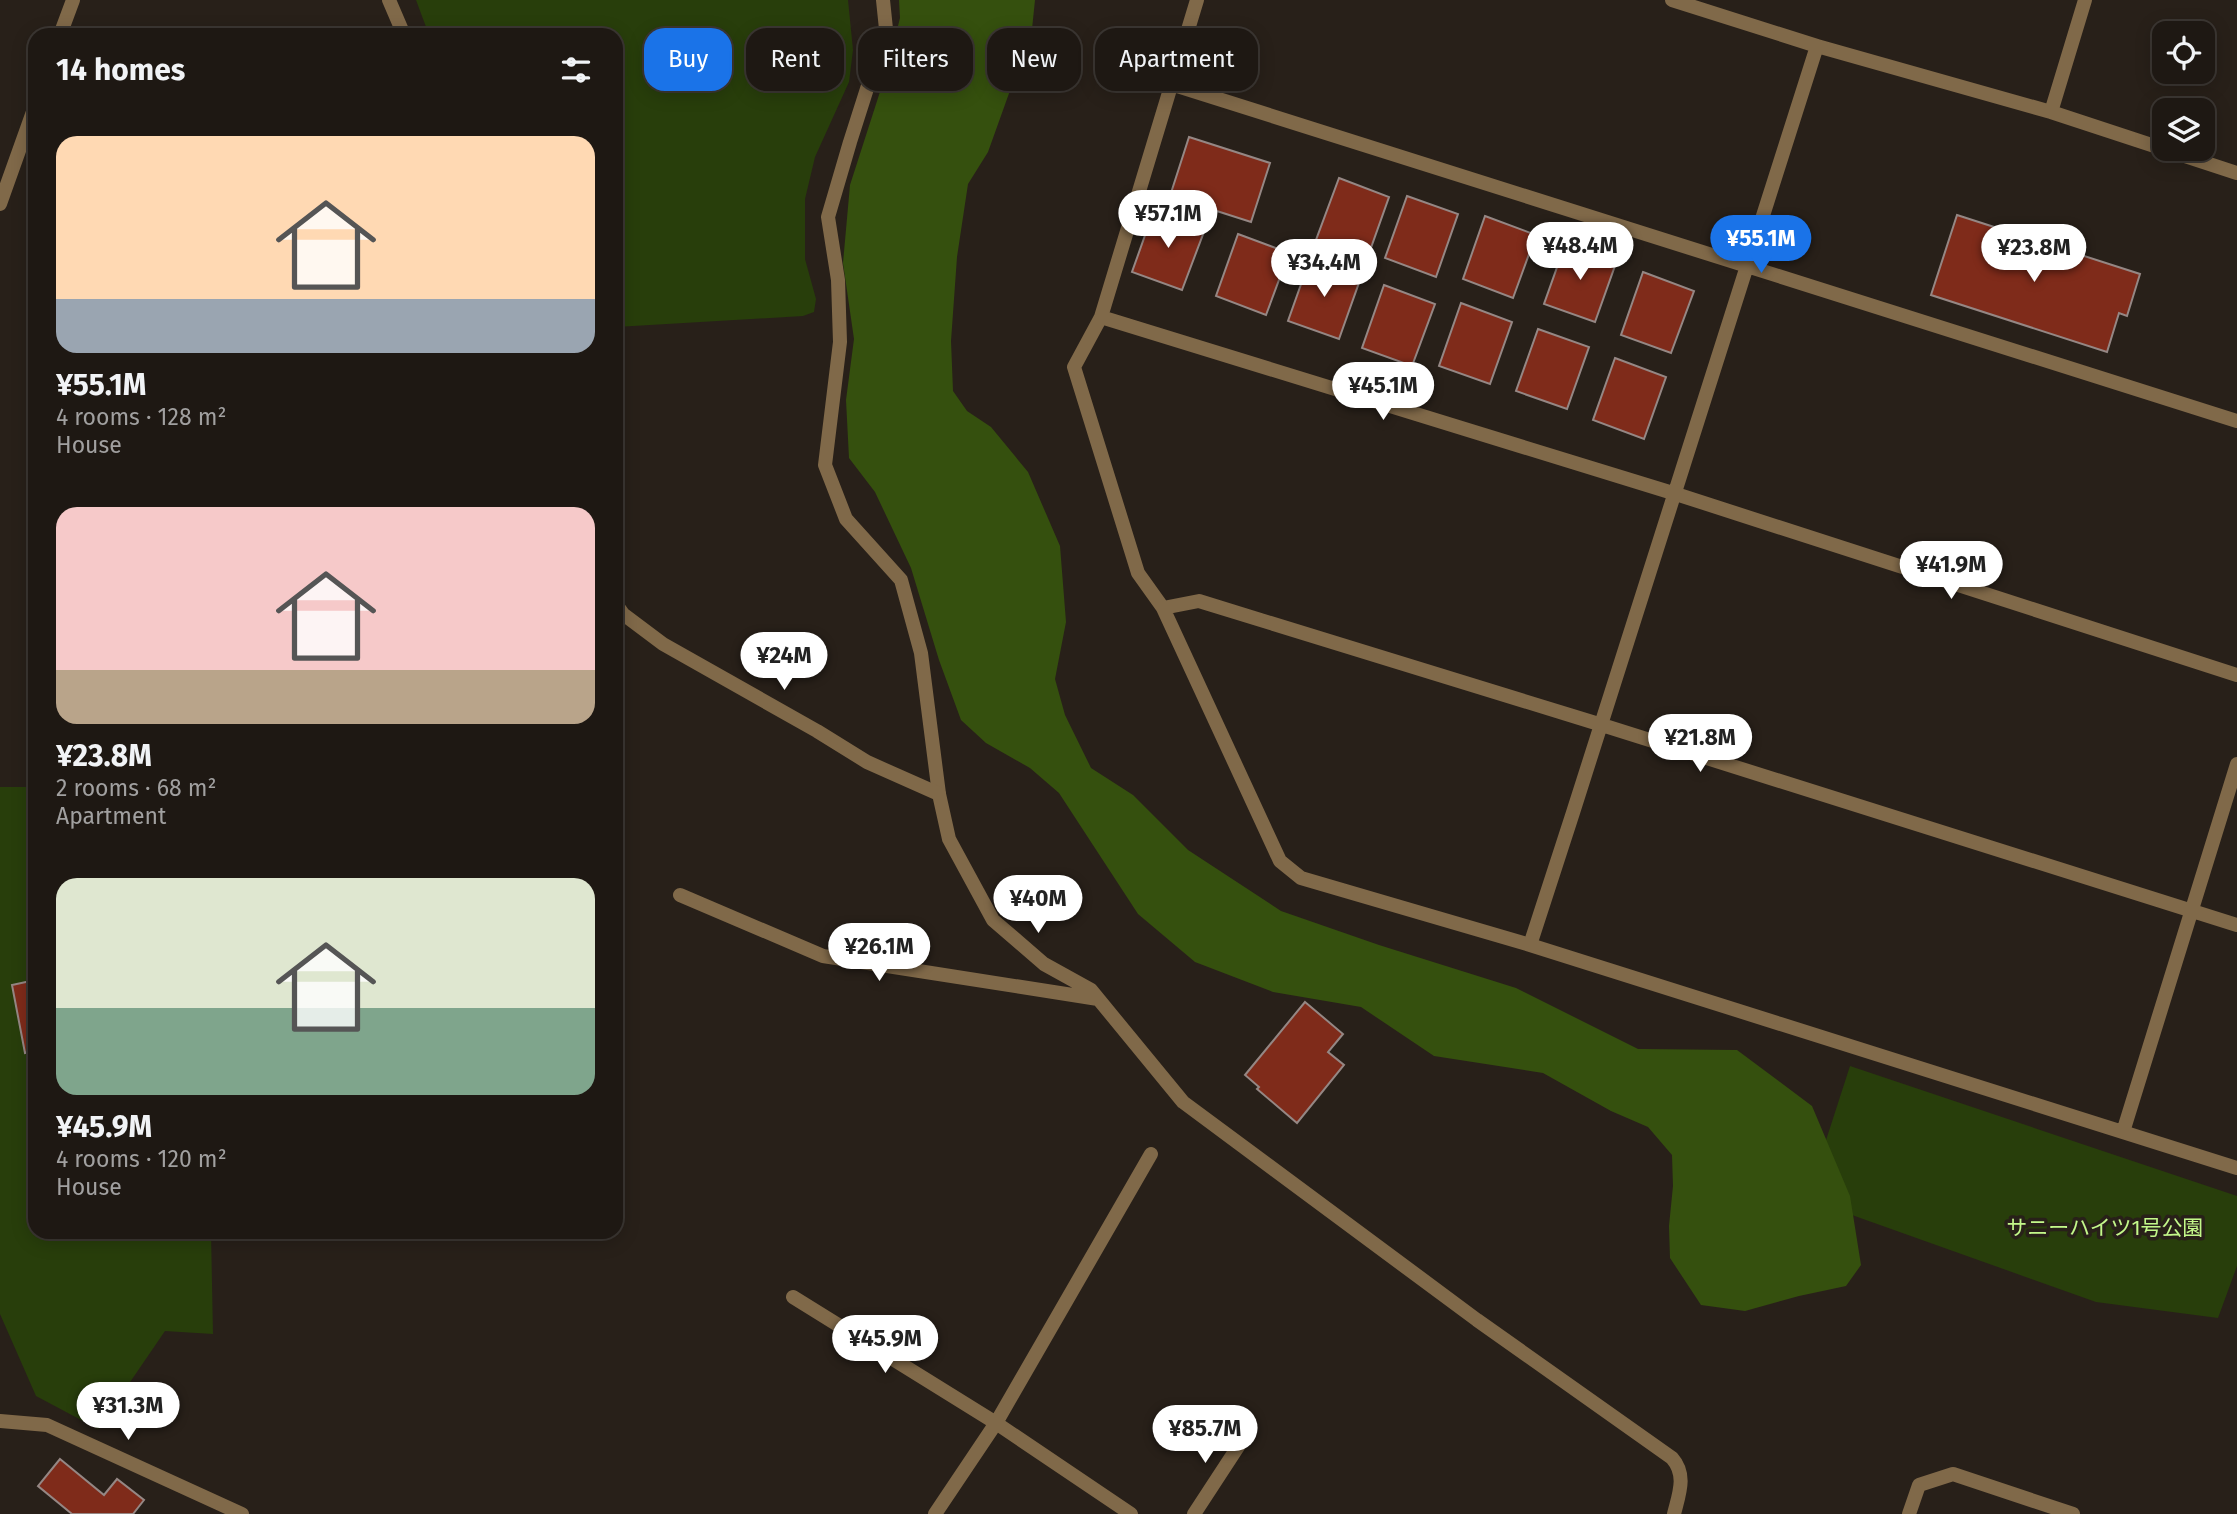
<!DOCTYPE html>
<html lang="en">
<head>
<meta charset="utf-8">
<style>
  body { margin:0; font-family:"Fira Sans","Noto Sans JP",sans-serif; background:#2b2521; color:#f1f3f6; height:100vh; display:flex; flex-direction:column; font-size:26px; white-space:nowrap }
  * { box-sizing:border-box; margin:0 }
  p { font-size:23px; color:#a1a0a0 }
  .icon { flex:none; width:38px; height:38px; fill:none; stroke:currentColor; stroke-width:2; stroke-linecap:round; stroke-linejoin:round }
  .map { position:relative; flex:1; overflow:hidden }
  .panel { position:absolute; left:28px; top:28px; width:595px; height:1211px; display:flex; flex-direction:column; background:#1e1813; border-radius:21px; box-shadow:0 4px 18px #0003,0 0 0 2px #3c3733 }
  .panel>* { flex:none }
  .banner { position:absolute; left:644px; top:28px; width:665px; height:63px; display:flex; gap:14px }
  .buttons { position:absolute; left:2152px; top:21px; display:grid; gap:14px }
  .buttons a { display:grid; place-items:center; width:63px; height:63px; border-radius:14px; background:#1e1813; box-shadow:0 4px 18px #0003,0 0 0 2px #3c3733; font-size:35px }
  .price { position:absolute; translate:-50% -60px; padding:0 16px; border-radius:24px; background:#fff; color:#222; font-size:23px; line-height:46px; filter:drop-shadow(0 2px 4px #0008) }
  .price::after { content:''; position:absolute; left:50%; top:42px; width:21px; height:16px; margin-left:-10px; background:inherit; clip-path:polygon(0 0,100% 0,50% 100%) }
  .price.current { background:#1a73e8; color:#fff }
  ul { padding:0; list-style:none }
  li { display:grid; align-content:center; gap:14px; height:371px; padding:0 28px }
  li span { display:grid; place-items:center; height:217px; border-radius:21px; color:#555 }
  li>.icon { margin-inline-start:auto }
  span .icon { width:126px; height:126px; fill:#fffc; stroke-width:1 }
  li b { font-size:30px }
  h2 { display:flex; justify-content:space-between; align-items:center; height:84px; padding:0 28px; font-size:30px }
  .pill { padding:0 24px; border-radius:21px; background:#1e1813; box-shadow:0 4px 18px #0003,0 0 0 2px #3c3733; font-size:24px; line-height:63px }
  .pill.current { background:#1a73e8; color:#fff }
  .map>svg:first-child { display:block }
  .green { fill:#283e0b }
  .forest { fill:#35500e }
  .building { fill:#7f2b1a; stroke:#958784; stroke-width:2 }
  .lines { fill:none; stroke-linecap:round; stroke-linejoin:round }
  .lane { stroke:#806949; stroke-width:14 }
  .street { stroke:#806949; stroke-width:14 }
  .labels { text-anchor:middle; stroke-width:7; stroke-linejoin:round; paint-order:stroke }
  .park-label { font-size:21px; fill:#c3f88a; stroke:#282019 }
</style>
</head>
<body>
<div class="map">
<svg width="2237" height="1514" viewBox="0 0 2237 1514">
  <rect width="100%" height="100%" fill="#282019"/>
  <path class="green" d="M416,0H848L853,50L849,82L815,157L805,199V259L816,299L814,312L803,316L616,327V35H429Z
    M0,787H35V1232H211L213,1334L165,1331L98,1429L36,1396L0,1314Z
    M1850,1066L2237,1196V1266L2218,1318L2096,1302L1807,1199Z"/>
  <path class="forest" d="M899,0H1035L1032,29L988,152L968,184L957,257L951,341L953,391L967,411L991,427L1028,472L1060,546L1066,622L1055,679L1065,715L1091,768L1133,795L1188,850L1281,911L1379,945L1516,988L1638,1049L1737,1050L1812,1106L1850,1196L1861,1265L1846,1286L1799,1296L1745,1311L1701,1305L1670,1258L1669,1226L1673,1186L1672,1155L1648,1127L1611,1111L1543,1073L1434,1056L1361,1007L1273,992L1195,962L1138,914L1059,793L1030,768L986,743L961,720L939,660L911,568L875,492L849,458L846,400L854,339L843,263L850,185L887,70L900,18Z"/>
  <path class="building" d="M1189,137L1270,163L1251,222L1170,196Z
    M1339,178L1389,197L1367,259L1316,240Z
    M1407,196L1458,214L1436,277L1385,258Z
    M1154,210L1205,229L1182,290L1132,272Z
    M1957,215L2140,274L2127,316L2119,313L2107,352L1931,295Z
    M1485,216L1536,235L1513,298L1463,279Z
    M1238,234L1289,253L1266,315L1216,296Z
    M1566,242L1617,260L1595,322L1544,304Z
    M1310,259L1361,277L1339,339L1288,321Z
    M1643,272L1694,291L1671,353L1621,335Z
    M1384,285L1435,304L1412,366L1362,348Z
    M1461,303L1512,322L1490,384L1439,366Z
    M1538,329L1589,347L1567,409L1516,391Z
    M1615,358L1666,377L1644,439L1593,420Z
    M35,980V1051L25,1053L12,985Z
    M1305,1002L1343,1034L1328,1052L1344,1065L1297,1123L1257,1089L1259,1087L1245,1075Z
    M60,1459L104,1495L117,1479L144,1500L133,1514H72L38,1486Z"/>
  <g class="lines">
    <path class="lane" d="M883,0L886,29L850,142L828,217L838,280L840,342L825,465L846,519L901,580L921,653L939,794"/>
    <path class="street" d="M389,0L404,35
      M1197,0L1101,317L1074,367L1138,573L1163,608L1280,861L1301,878L1530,945L2237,1168
      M1672,0L1817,46L2051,112L2237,173
      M60,35L73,0
      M1171,84L2237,421
      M2051,112L2085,0
      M0,204L35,106
      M1101,317L1676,494L2237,675
      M616,604L623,614L663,644L817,731L867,762L939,794L949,839L993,920L1044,964L1091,990L1183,1102L1477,1320L1672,1458C1687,1475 1679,1494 1674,1514
      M1163,608L1199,601L1602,725L2237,925
      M680,895L823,956L1098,999
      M1530,945C1628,646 1720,345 1817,46
      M2123,1132L2237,764
      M793,1297L996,1423L1131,1514
      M0,1421L47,1425L242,1514
      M935,1514L996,1423L1151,1154
      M1194,1514L1245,1436
      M1909,1514L1919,1485L1953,1474L2073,1514"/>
  </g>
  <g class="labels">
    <g class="park-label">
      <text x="2105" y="1235">サニーハイツ1号公園</text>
    </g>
  </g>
</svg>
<div class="buttons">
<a><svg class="icon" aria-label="locate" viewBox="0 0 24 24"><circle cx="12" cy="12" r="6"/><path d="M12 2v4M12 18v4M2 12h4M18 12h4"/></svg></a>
<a><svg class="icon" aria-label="layers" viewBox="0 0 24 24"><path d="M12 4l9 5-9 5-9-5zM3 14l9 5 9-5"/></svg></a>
</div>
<b class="price" style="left:1168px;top:250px">¥57.1M</b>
<b class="price current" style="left:1761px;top:275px">¥55.1M</b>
<b class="price" style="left:1580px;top:282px">¥48.4M</b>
<b class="price" style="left:2034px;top:284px">¥23.8M</b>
<b class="price" style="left:1324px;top:299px">¥34.4M</b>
<b class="price" style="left:1383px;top:422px">¥45.1M</b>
<b class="price" style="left:1951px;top:601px">¥41.9M</b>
<b class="price" style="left:784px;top:692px">¥24M</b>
<b class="price" style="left:1700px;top:774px">¥21.8M</b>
<b class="price" style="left:1038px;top:935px">¥40M</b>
<b class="price" style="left:879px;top:983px">¥26.1M</b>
<b class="price" style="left:885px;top:1375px">¥45.9M</b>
<b class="price" style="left:128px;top:1442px">¥31.3M</b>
<b class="price" style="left:1205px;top:1465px">¥85.7M</b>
<div class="banner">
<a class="pill current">Buy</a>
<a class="pill">Rent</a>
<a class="pill">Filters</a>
<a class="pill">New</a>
<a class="pill">Apartment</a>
</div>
<section class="panel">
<h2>14 homes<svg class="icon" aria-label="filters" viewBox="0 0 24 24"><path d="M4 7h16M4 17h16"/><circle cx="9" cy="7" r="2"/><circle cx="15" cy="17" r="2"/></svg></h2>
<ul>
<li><span style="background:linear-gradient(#ffd9b3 75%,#9aa5b1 0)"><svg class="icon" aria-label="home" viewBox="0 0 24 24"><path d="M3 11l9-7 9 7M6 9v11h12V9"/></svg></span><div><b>¥55.1M</b><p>4 rooms · 128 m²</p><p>House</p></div></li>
<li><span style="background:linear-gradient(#f6c9c9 75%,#b9a48a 0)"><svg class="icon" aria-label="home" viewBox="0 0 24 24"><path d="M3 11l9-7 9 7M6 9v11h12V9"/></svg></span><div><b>¥23.8M</b><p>2 rooms · 68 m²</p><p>Apartment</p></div></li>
<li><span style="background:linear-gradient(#dfe7d0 60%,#7fa58c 0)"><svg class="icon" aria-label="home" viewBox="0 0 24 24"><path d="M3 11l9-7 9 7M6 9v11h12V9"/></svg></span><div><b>¥45.9M</b><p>4 rooms · 120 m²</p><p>House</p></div></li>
</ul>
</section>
</div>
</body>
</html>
